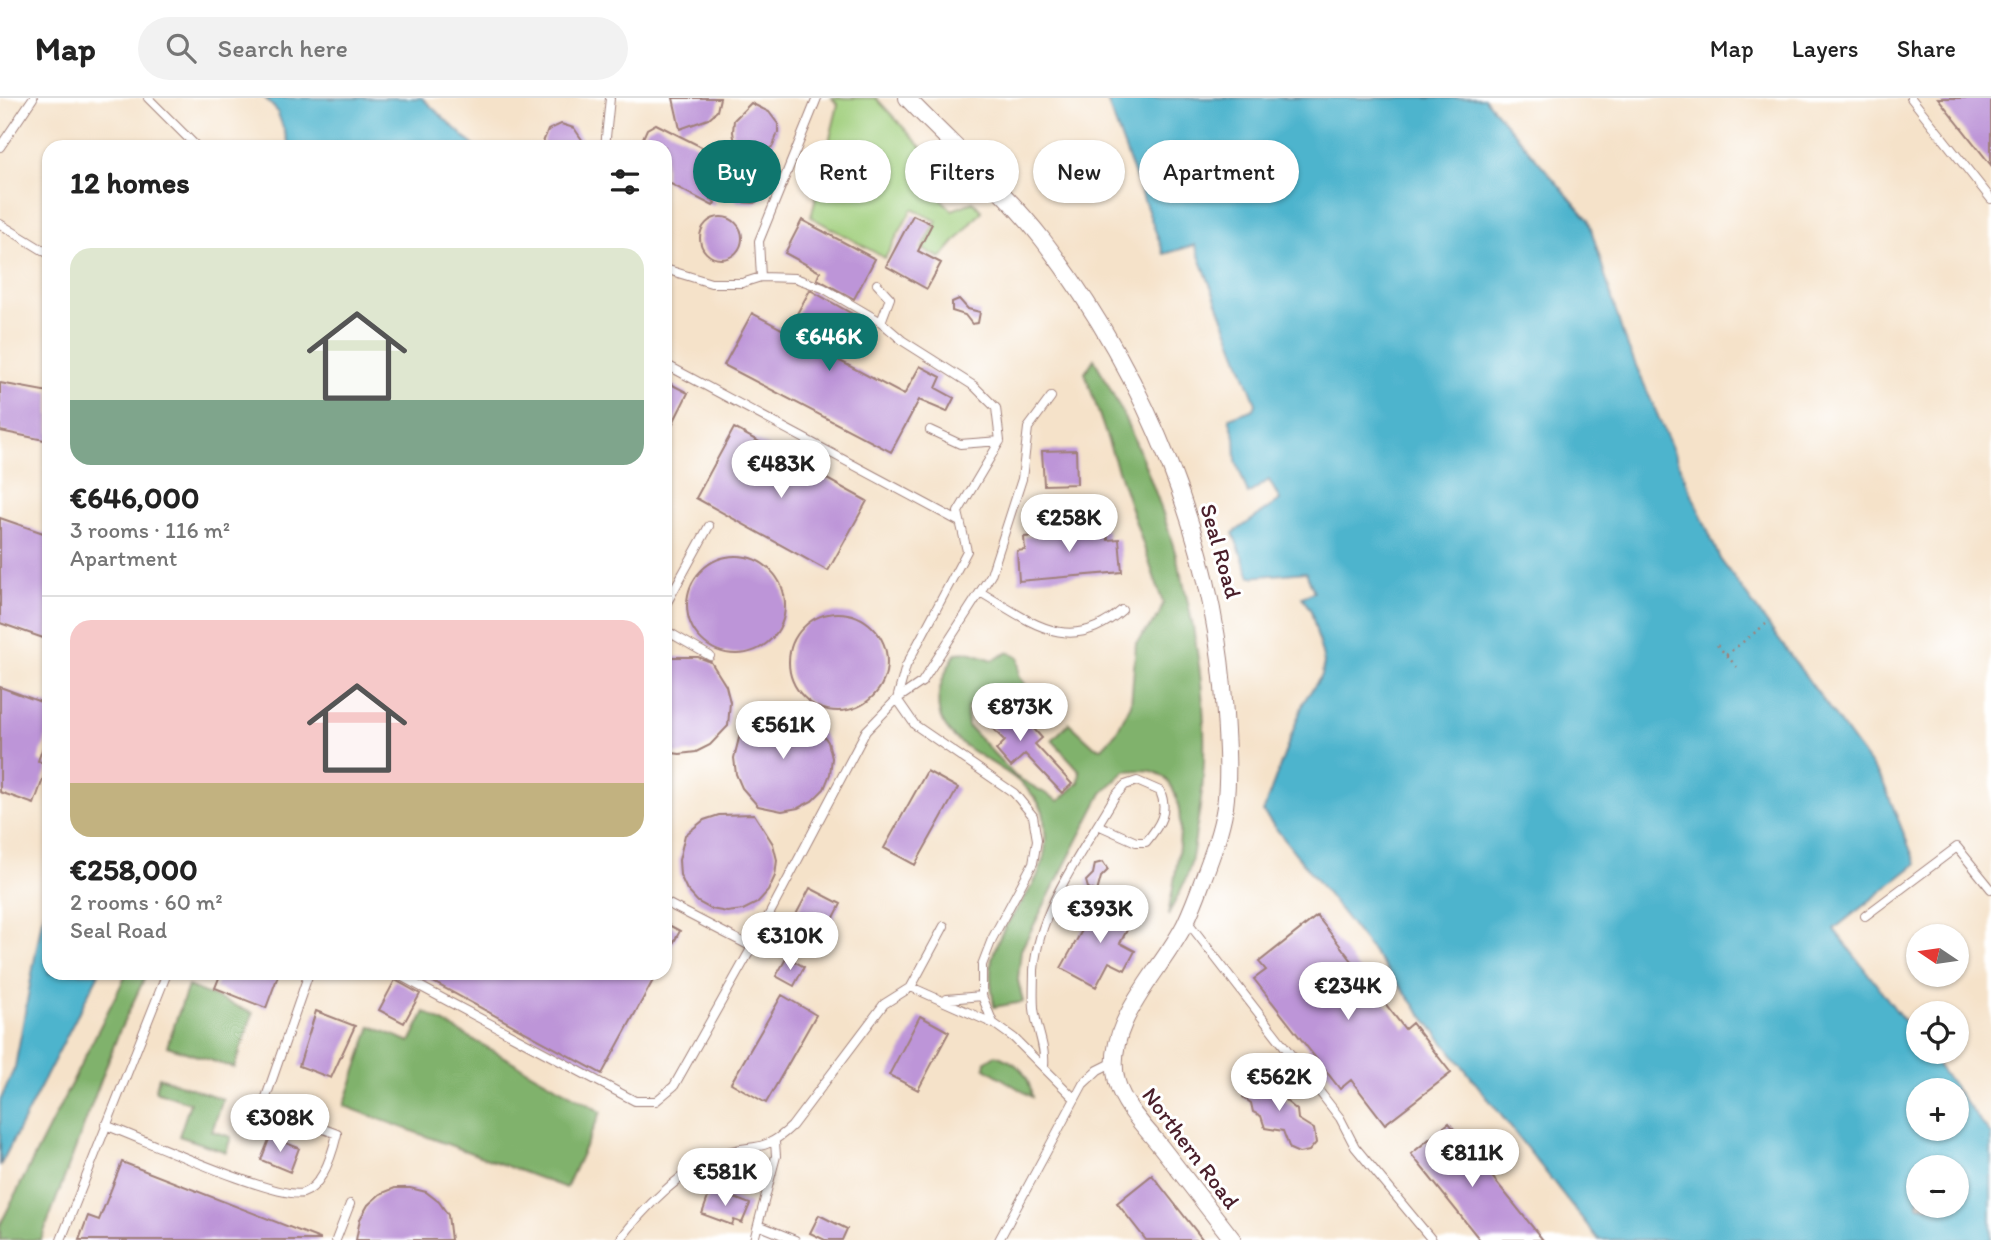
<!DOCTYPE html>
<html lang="en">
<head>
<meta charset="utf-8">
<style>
  body { margin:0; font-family:Itim,sans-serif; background:#f2f2f2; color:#222; height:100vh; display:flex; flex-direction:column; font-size:26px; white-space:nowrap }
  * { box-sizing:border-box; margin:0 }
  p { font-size:23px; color:#767676 }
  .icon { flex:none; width:38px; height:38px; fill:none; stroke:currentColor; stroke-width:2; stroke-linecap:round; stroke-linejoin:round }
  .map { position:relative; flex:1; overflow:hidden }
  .side { position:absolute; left:42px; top:42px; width:630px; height:840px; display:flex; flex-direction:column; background:#fff; border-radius:21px; box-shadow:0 2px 5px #0004 }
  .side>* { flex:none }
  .top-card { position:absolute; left:693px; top:42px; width:665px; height:63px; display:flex; gap:14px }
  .needle { width:46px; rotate:283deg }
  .buttons { position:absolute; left:1906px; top:826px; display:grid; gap:14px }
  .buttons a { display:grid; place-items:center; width:63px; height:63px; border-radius:50%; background:#fff; box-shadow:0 2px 5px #0004; font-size:35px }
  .price { position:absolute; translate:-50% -60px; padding:0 16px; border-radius:24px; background:#fff; color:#222; font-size:23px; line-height:46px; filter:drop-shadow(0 2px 4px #0008) }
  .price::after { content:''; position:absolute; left:50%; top:42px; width:21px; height:16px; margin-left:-10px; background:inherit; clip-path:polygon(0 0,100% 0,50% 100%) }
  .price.current { background:#0f766e; color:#fff }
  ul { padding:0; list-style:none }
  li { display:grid; align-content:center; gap:14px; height:371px; padding:0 28px }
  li+li { border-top:2px solid #e0e0e0 }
  li span { display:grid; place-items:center; height:217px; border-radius:21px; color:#555 }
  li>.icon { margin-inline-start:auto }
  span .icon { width:126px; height:126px; fill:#fffc; stroke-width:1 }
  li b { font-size:30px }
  h2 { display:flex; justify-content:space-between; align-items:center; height:84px; padding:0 28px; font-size:30px }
  .tag { padding:0 24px; border-radius:32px; background:#fff; box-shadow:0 2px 5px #0004; font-size:24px; line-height:63px }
  .tag.current { background:#0f766e; color:#fff }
  header { display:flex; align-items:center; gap:42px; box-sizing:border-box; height:98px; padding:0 35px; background:#fff; border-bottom:2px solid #e0e0e0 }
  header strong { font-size:33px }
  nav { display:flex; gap:38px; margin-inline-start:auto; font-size:24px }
  .search { width:490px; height:63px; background:#f2f2f2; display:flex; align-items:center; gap:18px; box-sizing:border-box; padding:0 24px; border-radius:38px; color:#767676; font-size:26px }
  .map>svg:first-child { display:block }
  .green { fill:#a0cf7d; stroke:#757754; stroke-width:2 }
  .forest { fill:#80b26c; stroke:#65684c; stroke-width:2 }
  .water { fill:#4eb4cd; stroke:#4c6a7c; stroke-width:2; fill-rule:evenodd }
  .building { fill:#bd95d8 }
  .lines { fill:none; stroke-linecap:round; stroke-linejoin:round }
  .service-casing { stroke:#a0807a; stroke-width:10 }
  .minor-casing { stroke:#a0807a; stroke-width:18 }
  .path { stroke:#a0807a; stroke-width:2.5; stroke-dasharray:2 5; stroke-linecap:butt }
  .service { stroke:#fff; stroke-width:8 }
  .minor { stroke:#fff; stroke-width:16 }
  .labels { text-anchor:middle; stroke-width:6; stroke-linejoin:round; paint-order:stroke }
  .street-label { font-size:23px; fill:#4a1f2b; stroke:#fff }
</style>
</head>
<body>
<header>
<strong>Map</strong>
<div class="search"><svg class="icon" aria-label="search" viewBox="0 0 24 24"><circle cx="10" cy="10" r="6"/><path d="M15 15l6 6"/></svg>Search here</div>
<nav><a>Map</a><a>Layers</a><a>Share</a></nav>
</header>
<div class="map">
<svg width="1991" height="1142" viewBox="0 0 1991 1142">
  <rect width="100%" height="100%" fill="#fff"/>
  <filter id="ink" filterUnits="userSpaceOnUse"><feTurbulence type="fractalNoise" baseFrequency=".0143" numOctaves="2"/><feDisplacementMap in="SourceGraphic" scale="14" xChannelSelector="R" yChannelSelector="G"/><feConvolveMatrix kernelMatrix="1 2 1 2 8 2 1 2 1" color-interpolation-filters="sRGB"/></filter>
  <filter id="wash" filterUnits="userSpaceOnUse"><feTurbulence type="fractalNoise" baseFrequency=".00686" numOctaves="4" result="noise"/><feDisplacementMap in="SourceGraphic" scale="28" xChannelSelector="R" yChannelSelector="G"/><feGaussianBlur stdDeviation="1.57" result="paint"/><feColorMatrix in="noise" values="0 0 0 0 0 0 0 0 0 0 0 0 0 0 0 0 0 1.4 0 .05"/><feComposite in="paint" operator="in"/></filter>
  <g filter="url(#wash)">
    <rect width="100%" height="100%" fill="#f5e2c9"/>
    <path class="green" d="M832,0H876L942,71L936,96L952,112L973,104L982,113L941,160L922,151L937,123L912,111L885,160L811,119L838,7Z"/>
    <path class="forest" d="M1094,261C1169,392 1226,582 1196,733C1194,747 1193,762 1188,775C1183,790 1174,804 1168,818C1173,783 1200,687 1152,673C1145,671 1133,673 1125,673L1102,695L1021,852L1018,882L1023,904L994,909C992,892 989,878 992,861C1003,812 1052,788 1045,732C1044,725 1045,717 1042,711C1011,649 894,655 956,555L969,554L993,562L1009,554L1019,559V578L1035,599L1025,608L1004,594L988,589L967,610L968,628L1015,678L1059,703L1079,684L1080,673L1052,642L1069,625L1095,649L1102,650L1116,635L1131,606L1136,545L1159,518L1163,505L1085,275Z
      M127,875H147L119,934L41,1142H0V1127Z
      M188,888L253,915L234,970L167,948Z
      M425,914L601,1014L566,1090L344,1008L371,928L410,944Z
      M995,957C1018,964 1029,975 1032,999L985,970L986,963Z
      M159,979L223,1001L212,1033L231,1039L226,1054L179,1038L190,1005L155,993Z
      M730,1064L752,1067L750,1088L737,1093L709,1083H698Z"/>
    <path class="water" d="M265,0H422L475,49H290L277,13Z
      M1106,0H1484L1588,121L1624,240L1720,461L1883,684L1916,766L1834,831L1918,941V954H1927L1991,1037V1142H1599L1263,714L1304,603L1322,577L1324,564L1311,513L1302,499L1314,494L1306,474L1250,479L1233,435L1280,402L1269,382L1248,396L1236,363L1235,339L1229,320L1254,311L1256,306L1195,147L1164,156ZM1918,992H1956V1031H1918ZM1918,1069H1956V1108H1918Z
      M49,802V875H99L0,1068V1003L15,969L42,821Z"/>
    <g id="blocks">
      <path class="building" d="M673,0H720L717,13L708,21L680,31Z
        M1938,0H1991V67Z
        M751,5L769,14L778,26V34L773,48L754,62L765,73L769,85L765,98L754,105L738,104L719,84L711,98L707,97L715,105L713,108L665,83V49H639L647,31L656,26L739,68L733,34L734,22Z
        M561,26L574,30L587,49H541L548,32Z
        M913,117L932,126L918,153L941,165L927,191L886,168Z
        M700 140a21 21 0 1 1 42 0a21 21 0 1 1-42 0Z
        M802,122L875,161L854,201L817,181L820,174L785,155Z
        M810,192L861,221L838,262L904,297L920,268L941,279L936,290L954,300L947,314L919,302L891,354L724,267L752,215L787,234Z
        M959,201L968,211L980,214L978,225L972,226L965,217L952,213V204Z
        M665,283L688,295L665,341Z
        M0,285L49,294V343L0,333Z
        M734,330L867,403L828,473L696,400Z
        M1076,352L1077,386L1044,387L1042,353Z
        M0,420L49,437V542L0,525Z
        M1082,424L1083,434L1107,432L1108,442L1119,441L1122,474L1019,483L1017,453L1025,452L1024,439L1048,437L1047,428Z
        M687 507a49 49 0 1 1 98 0a49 49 0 1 1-98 0Z
        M789 564a49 49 0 1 1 98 0a49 49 0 1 1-98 0Z
        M673,559H698L711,564L726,588L730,604L728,628L710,647L696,654L680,656L665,654V561Z
        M0,589L49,607V632L38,663L48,667L34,706L0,694Z
        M987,597L1018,631L1027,623L1042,640L1035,646L1072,686L1062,695L1025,656L1011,669L996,652L1005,643L973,610Z
        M774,615H809L828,644L832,660L830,676L824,691L812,703L798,710L782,713L758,708L742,690L736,676L734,660L740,636L759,621Z
        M927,673L958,690L915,767L884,750Z
        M754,716L773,746L777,762L775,778L768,793L757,805L743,812L727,814L711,811L698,804L687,792L680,777L679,762L685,737L704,722L719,717Z
        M1103,764L1108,772L1101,779L1097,794L1088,790L1086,783L1093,776L1095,766Z
        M810,790L841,806L823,841L792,824Z
        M1099,802L1133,821L1120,845L1135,853L1125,872L1109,864L1096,889L1061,870Z
        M1317,818L1405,931L1412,925L1451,975L1385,1026L1351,982L1340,991L1254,881L1266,872L1259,864Z
        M665,825L680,833L665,860Z
        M787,859L804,869L794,888L776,878Z
        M221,875H279L266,910L215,890Z
        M409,875H657L602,976L428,881L426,884Z
        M395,882L420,896L404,925L379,912Z
        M782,897L816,917L766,1005L731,985Z
        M316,913L355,928L331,980L299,968Z
        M920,918L949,934L918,992L889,977Z
        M1262,976L1270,977L1276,987L1284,993L1286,1003L1297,1012L1298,1021L1314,1031L1316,1045L1309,1053L1299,1055L1290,1051L1283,1033L1265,1030L1261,1018L1253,1014L1251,1005L1243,999V989L1255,984Z
        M1449,1025L1543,1142H1480L1411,1056Z
        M270,1039L299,1050L290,1074L261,1062Z
        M122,1064L320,1141V1142H79L88,1118L99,1122Z
        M1152,1077L1203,1142H1146L1117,1105Z
        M395,1090H410L426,1094L439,1104L448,1117L451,1142H356L360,1121L368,1107L380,1096Z
        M711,1091L750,1106L742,1125L734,1122L732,1127L702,1116Z
        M819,1117L847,1131L842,1142H825L810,1135Z"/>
    </g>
  </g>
  <g filter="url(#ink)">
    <use href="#blocks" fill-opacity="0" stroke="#a0807a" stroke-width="2"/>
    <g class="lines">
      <defs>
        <path id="service" d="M148,0L197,49
          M1911,0L1991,101
          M0,49L33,0
          M605,49L610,0
          M0,126L49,156
          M665,171L711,185H742L761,179L795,180L823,190L881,224L903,243L974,288L996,310L1000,343L958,414L967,453L906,568L897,601L915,627L1014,695L1033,718L1037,742L1033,765L992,841L982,867V898L993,925L1014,940L1075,1001
          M761,179L759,143L817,0
          M877,186L890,200L881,224
          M665,266L958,423
          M930,332L960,346L1000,343
          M980,494C1030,523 1069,559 1122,512
          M665,508L709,428
          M665,532L710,558
          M665,804L752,849
          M1865,818L1957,749L1991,791
          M1187,823L1340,1020L1355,1049L1432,1142
          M395,875L635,1003H656L674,988L752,849L866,633L897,601L922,584L991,477L1022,381L1028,330L1051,299
          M911,889L944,828
          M947,901L982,898
          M1044,968C1046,948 1036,930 1034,910C1033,898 1034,884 1034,872C1039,809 1085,751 1115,698L1125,687L1137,683L1160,693C1169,714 1160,727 1146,744H1136L1098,727
          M105,1027C138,1039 279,1103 303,1095C323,1088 333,1053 337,1036L263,1008L309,875
          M758,1127L795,1142
          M61,1142L167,875
          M336,1142L350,1106
          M620,1142C643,1110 682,1072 719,1057C752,1044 761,1058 792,1028L884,906L911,889L992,925
          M754,1142L776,1058L775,1044
          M999,1142L1083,986L1098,972L1116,963"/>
        <path id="minor" d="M907,0C952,47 1003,91 1043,142C1147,279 1216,445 1225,617C1227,648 1229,678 1225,709C1221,734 1211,760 1202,784C1197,798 1191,813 1185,826C1161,874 1102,926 1117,984C1124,1009 1146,1030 1161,1049C1185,1080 1209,1111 1233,1142"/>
      </defs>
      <use href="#service" class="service-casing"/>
      <use href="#minor" class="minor-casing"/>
      <path class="path" d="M1717,547L1737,569
        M1726,557L1766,526"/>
      <use href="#service" class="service"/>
      <use href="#minor" class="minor"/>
    </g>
  </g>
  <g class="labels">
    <g class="street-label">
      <text transform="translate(1221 453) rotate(74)" y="8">Seal Road</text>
      <text transform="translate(1191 1050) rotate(53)" y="8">Northern Road</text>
    </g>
  </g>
</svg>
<div class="buttons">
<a><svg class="needle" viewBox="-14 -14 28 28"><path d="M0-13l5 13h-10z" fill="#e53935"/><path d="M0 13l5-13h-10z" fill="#767676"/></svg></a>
<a><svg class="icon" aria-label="locate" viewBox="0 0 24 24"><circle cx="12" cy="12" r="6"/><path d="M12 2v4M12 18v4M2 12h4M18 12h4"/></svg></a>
<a>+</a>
<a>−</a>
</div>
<b class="price current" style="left:829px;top:275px">€646K</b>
<b class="price" style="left:781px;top:402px">€483K</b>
<b class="price" style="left:1069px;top:456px">€258K</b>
<b class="price" style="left:1020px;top:645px">€873K</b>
<b class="price" style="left:783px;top:663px">€561K</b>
<b class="price" style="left:1100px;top:847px">€393K</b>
<b class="price" style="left:790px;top:874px">€310K</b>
<b class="price" style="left:1348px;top:924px">€234K</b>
<b class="price" style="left:1279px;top:1015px">€562K</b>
<b class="price" style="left:280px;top:1056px">€308K</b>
<b class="price" style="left:1472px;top:1091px">€811K</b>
<b class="price" style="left:725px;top:1110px">€581K</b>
<div class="top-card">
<a class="tag current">Buy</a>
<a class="tag">Rent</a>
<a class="tag">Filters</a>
<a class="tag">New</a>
<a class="tag">Apartment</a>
</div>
<section class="side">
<h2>12 homes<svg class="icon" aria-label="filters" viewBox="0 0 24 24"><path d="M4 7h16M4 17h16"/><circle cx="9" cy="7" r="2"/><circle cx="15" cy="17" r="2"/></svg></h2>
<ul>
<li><span style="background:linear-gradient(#dfe7d0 70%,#7fa58c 0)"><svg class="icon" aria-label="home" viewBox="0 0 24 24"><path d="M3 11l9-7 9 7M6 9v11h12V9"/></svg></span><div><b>€646,000</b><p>3 rooms · 116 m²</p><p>Apartment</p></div></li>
<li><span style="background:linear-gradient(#f6c9c9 75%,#c2b280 0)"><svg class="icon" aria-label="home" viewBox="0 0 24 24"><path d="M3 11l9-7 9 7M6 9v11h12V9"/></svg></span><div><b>€258,000</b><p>2 rooms · 60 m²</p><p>Seal Road</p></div></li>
</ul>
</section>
</div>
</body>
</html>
